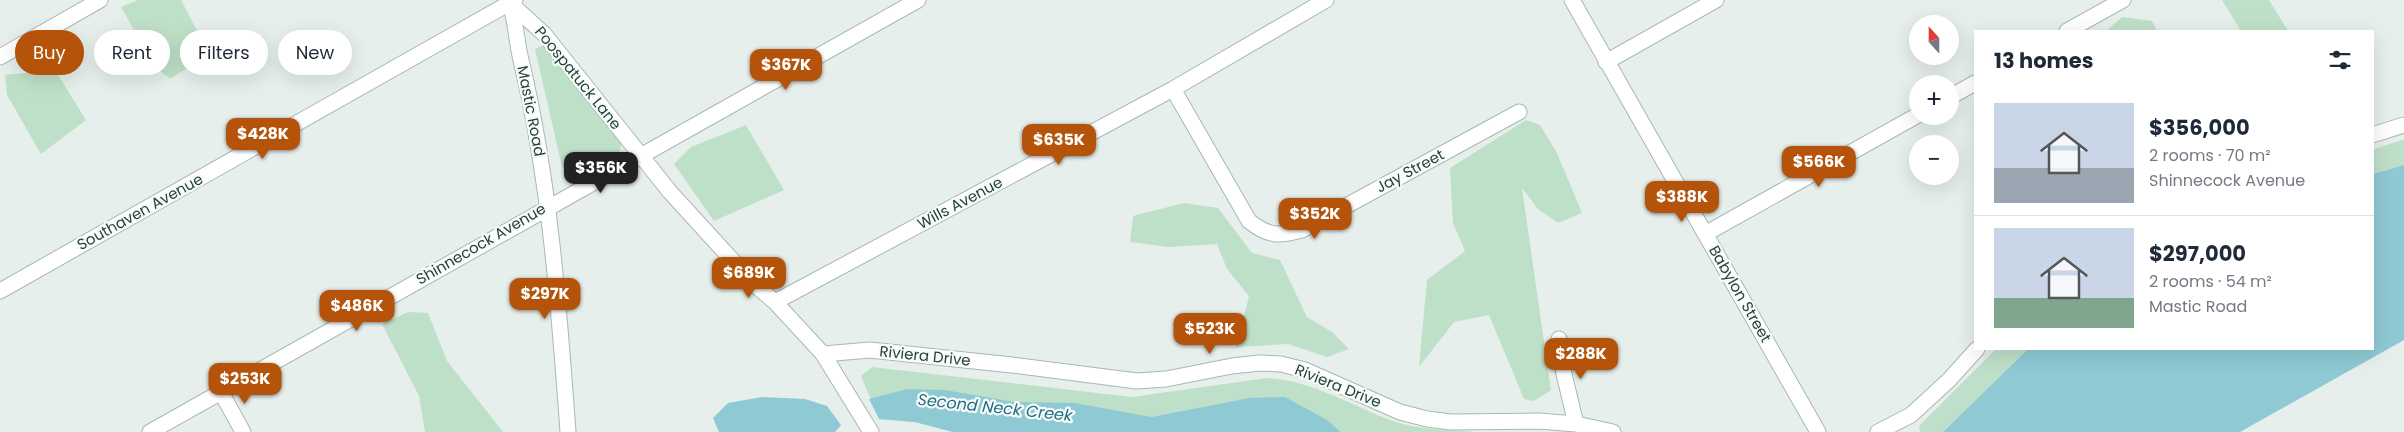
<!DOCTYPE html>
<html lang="en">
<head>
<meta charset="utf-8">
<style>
  body { margin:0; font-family:Poppins,sans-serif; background:#f6f6f7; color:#1f2937; height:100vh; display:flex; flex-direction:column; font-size:19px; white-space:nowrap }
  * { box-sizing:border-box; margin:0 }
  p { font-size:16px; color:#747a83 }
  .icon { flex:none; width:28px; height:28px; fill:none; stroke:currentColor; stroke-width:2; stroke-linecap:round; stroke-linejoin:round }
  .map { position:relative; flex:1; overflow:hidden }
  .panel { position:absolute; left:1974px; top:30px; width:400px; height:320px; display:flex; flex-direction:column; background:#fff; border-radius:0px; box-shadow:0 5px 20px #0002 }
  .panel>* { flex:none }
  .hud { position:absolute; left:15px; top:30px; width:475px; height:45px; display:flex; gap:10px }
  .needle { width:32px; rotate:339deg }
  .controls { position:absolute; left:1909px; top:15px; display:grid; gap:10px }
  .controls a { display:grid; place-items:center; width:50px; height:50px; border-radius:50%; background:#fff; box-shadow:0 5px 20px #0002; font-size:25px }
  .price { position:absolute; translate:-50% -42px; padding:0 11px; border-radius:10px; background:#b45309; color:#fff; font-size:16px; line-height:32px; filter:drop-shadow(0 1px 2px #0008) }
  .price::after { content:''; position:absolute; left:50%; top:30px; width:15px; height:11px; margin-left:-8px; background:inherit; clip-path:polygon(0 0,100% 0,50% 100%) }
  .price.on { background:#222; color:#fff }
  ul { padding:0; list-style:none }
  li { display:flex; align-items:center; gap:15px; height:125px; padding:0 20px }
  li+li { border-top:1px solid #e0e1e3 }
  li span { display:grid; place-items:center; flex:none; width:140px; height:100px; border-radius:0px; color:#555 }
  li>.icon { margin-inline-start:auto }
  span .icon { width:60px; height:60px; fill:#fffc; stroke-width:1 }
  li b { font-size:21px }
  h2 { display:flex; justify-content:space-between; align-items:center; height:60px; padding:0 20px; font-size:21px }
  .chip { padding:0 18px; border-radius:22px; background:#fff; box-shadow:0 5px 20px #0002; font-size:18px; line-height:45px }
  .chip.on { background:#b45309; color:#fff }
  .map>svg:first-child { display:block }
  .green { fill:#bfe0c8 }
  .water { fill:#8ec9d4 }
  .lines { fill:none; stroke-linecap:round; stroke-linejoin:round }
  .minor-casing { stroke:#a8b8b2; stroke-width:17 }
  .secondary-casing { stroke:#a4bbb3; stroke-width:17 }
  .minor { stroke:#fff; stroke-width:15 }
  .secondary { stroke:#fff; stroke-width:15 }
  .labels { text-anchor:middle; stroke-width:4.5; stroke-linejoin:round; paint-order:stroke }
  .street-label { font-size:15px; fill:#24423a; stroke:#f7fbf9 }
  .water-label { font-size:16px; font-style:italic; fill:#1c6f80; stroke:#f7fbf9 }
</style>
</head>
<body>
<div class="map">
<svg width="2404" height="432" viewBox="0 0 2404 432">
  <rect width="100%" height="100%" fill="#e6efeb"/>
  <path class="green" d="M138,0H181L201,38L198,61L170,79L154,66L121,7Z
    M2222,0H2269L2288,31H2241Z
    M2122,17L2152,21L2157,31H2106Z
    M546,44L621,141C623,162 599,169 583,178L572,175L562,167L535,49Z
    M55,70L86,120L41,154L7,95L5,75Z
    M1526,120L1540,125L1557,153L1582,213L1558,223L1538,209L1522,188L1551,390L1534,401L1524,399L1489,315L1454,322L1419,367L1427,280L1465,251L1453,223L1450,168Z
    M746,125L784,190L714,221L674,164L691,147Z
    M2404,139V165L2373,174L2372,150Z
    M1184,203L1218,208L1252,253L1280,260L1307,317L1332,332L1349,349L1327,357L1288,344L1236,347L1249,296L1227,269L1217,244L1169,247L1130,242L1133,216Z
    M408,312L428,313L447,361L503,432H425L419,396L382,324Z
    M1996,349H2028L1943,432H1920L1919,426Z
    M872,367L1132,397L1267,378C1312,380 1352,406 1393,421C1420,430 1448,430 1476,432H1341L1327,420L1249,398L1151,417L953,432L915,422L879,419L861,376Z"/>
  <path class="water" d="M2404,165V340L2240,432H1943L2028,349H2372L2373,174Z
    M907,389L945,390L1014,402L1075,403L1151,417L1249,398L1285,397L1327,420L1341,432H953L915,422L879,419L869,399Z
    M762,397L805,399L827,406L841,425L835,432H719L713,418L728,403Z"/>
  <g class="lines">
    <defs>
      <path id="minor" d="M1572,0L1818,432
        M510,3L544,34L670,192L755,285L775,302L823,354L871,432
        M2067,31L2123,0
        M0,57L100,0
        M1606,62L1716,0
        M1173,89L1249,221C1269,237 1279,236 1302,230L1519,112
        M1950,97L1975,83
        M2372,135L2404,125
        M1705,234L1918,115
        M0,291L515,0
        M775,302L1173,89L1326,0
        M1559,339L1564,374L1576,424
        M823,354L870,350L1012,365L1137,381L1166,379L1232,366L1260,363L1281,364L1305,370L1400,412L1427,419L1451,422L1539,421L1576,424L1613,432
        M221,392L243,432
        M150,432L918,0
        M1878,432L1911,415L1949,380L1977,349"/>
      <path id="secondary" d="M509,0C516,19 516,40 521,60C550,182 559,307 568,432"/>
    </defs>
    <use href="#minor" class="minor-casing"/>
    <use href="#secondary" class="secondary-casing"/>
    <use href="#minor" class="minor"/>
    <use href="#secondary" class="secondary"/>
  </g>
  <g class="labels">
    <g class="street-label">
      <text transform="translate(578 78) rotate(51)" y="5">Poospatuck Lane</text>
      <text transform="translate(531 111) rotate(79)" y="5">Mastic Road</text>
      <text transform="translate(1410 171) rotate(-28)" y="5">Jay Street</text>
      <text transform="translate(960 203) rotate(-28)" y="5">Wills Avenue</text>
      <text transform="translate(140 212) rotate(-29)" y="5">Southaven Avenue</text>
      <text transform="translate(481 244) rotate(-30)" y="5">Shinnecock Avenue</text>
      <text transform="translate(1740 294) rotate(60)" y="5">Babylon Street</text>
      <text transform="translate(925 356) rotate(6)" y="5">Riviera Drive</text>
      <text transform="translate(1338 386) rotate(22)" y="5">Riviera Drive</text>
    </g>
    <g class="water-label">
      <text transform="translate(995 407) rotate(6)" y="6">Second Neck Creek</text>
    </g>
  </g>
</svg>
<div class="controls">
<a><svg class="needle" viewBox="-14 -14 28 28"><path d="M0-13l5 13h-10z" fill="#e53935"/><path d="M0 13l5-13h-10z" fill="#747a83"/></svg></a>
<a>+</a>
<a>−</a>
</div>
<b class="price" style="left:786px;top:91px">$367K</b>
<b class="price" style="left:263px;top:160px">$428K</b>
<b class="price" style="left:1059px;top:166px">$635K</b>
<b class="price" style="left:1819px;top:188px">$566K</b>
<b class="price on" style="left:601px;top:194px">$356K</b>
<b class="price" style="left:1682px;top:223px">$388K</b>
<b class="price" style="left:1315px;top:240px">$352K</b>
<b class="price" style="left:749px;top:299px">$689K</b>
<b class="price" style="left:545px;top:320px">$297K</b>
<b class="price" style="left:357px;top:332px">$486K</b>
<b class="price" style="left:1210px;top:355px">$523K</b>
<b class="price" style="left:1581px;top:380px">$288K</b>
<b class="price" style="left:245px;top:405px">$253K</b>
<div class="hud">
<a class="chip on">Buy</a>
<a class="chip">Rent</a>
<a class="chip">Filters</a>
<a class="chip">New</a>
</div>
<section class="panel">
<h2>13 homes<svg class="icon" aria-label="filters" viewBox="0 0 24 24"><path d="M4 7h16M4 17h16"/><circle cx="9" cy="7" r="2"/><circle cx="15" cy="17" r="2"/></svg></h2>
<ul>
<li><span style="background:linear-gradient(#c9d6e8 65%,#9aa5b1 0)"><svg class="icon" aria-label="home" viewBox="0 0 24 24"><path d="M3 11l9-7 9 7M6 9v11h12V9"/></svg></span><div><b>$356,000</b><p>2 rooms · 70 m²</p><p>Shinnecock Avenue</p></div></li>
<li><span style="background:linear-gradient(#c9d6e8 70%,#7fa58c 0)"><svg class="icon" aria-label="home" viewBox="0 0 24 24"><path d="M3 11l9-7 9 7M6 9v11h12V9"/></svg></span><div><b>$297,000</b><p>2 rooms · 54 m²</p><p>Mastic Road</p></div></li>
</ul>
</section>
</div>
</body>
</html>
